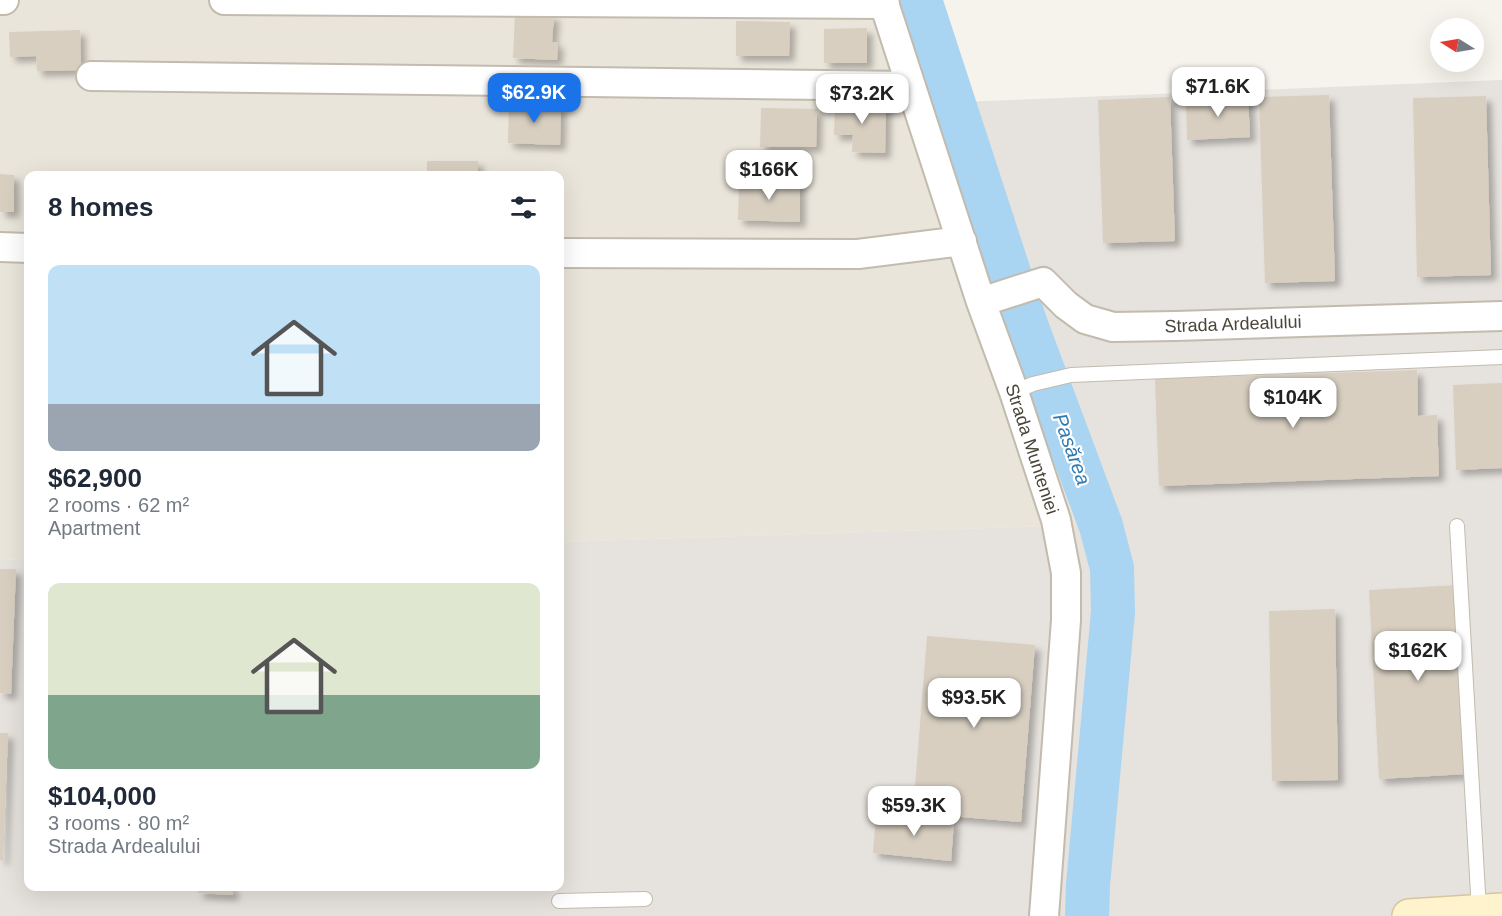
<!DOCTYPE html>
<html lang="en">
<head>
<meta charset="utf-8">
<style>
  body { margin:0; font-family:Arial,sans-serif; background:#f6f6f7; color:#1f2937; height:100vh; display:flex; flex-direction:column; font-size:22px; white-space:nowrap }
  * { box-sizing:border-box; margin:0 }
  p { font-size:20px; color:#747a83 }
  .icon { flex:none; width:33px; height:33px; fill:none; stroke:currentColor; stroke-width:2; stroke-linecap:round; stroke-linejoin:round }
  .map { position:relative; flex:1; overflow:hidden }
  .side { position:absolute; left:24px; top:171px; width:540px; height:720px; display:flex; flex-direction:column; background:#fff; border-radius:12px; box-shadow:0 6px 24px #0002 }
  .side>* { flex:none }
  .needle { width:39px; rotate:281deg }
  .tools { position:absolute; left:1430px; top:18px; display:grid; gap:12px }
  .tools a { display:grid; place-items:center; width:54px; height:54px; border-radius:50%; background:#fff; box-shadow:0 6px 24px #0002; font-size:30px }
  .price { position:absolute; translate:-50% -51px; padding:0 14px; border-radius:12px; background:#fff; color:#222; font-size:20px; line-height:39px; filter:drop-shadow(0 2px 3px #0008) }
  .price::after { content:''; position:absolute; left:50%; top:36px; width:18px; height:14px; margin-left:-9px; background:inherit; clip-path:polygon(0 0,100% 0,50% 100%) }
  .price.on { background:#1a73e8; color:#fff }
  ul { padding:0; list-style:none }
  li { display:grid; align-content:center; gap:12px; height:318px; padding:0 24px }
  li span { display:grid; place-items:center; height:186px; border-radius:12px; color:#555 }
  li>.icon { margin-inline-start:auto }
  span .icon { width:108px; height:108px; fill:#fffc; stroke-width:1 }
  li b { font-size:26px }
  h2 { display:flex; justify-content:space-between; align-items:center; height:72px; padding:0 24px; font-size:26px }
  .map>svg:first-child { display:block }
  .residential { fill:#eae5da }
  .industrial { fill:#e6e2dd }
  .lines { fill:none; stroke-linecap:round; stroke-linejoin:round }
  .river { stroke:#a9d4f2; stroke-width:44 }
  .building { fill:#d8cfc1; filter:url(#shadow) }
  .lane-casing { stroke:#c2bbae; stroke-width:16 }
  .street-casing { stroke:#c2bbae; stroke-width:32 }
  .secondary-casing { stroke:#d6c79b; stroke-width:36 }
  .lane { stroke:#fff; stroke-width:14 }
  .street { stroke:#fff; stroke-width:28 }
  .secondary { stroke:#fff3cd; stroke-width:33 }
  .labels { text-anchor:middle; stroke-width:4.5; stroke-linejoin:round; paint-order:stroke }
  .street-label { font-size:18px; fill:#4b4439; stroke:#fff }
  .water-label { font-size:20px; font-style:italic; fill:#2e7ab2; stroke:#fff }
</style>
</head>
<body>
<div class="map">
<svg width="1502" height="916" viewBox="0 0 1502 916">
  <defs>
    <filter id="shadow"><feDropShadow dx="5.5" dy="5.5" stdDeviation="3" flood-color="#0004"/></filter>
  </defs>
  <rect width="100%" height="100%" fill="#f6f3ec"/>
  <path class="residential" d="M0,0H901L1031,395L1081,525L560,542V176H28V559L0,560Z"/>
  <path class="industrial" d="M1502,80V916H0V560L28,559V886H560V542L1081,525L1031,395L935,103Z"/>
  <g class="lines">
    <path class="river" d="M920,0L1026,325L1101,526L1112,568L1113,612L1088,885L1087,916"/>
  </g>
  <path class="building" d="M515,13L554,15L552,42L558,43L557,60L513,58Z
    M736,21L790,22L789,56H736Z
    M867,28V63H824V29Z
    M80,30L81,70L37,71L36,56L10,57L9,32Z
    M1329,95L1335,281L1265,283L1259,97Z
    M1248,96L1250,137L1187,140L1186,99Z
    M1486,96L1491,275L1417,277L1413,98Z
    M1170,97L1175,241L1103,243L1098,100Z
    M835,102L886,103L885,153L852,152L853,135H834Z
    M509,103L561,105L560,145L508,143Z
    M761,108L817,109L816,147H760Z
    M427,161H478V176H427Z
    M0,174L14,175V212H0Z
    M739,181L800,182V222L738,220Z
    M1417,370L1418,416L1437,415L1439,476L1159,486L1155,379Z
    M1502,383V468L1456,470L1453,385Z
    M0,569H16L11,694L0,693Z
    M1458,585L1466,774L1379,779L1369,590Z
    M1335,609L1338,780L1272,781L1269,611Z
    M927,636L1035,645L1021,822L913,813Z
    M0,733H8L3,860H0Z
    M876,814L954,821L951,861L873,853Z
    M199,886H233V895L198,893Z"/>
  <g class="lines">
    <defs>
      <path id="lane" d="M1014,392L1033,384L1071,375L1502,357
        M1457,526L1479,911
        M559,901L645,899"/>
      <path id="street" d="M0,0H4
        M224,0L885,4
        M883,0L981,302L1014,392L1056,520L1066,573V620L1044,916
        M91,76L911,86
        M0,247L28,248
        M560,253L858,254L962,241
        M981,302L1043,282L1066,305L1085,319L1113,327L1176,326L1502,316"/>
      <path id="secondary" d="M1409,916L1502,910"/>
    </defs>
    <use href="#lane" class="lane-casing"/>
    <use href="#street" class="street-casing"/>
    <use href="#secondary" class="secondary-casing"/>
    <use href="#lane" class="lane"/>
    <use href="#street" class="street"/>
    <use href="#secondary" class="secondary"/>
  </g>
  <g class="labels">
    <g class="street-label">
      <text transform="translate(1233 324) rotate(-2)" y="6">Strada Ardealului</text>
      <text transform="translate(1032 449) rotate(72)" y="6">Strada Munteniei</text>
    </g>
    <g class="water-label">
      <text transform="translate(1072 449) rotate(70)" y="7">Pasărea</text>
    </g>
  </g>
</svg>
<div class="tools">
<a><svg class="needle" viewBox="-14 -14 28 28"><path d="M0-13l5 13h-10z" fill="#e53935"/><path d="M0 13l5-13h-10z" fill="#747a83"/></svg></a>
</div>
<b class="price" style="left:1218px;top:118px">$71.6K</b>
<b class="price on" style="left:534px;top:124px">$62.9K</b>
<b class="price" style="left:862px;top:125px">$73.2K</b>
<b class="price" style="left:769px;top:201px">$166K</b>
<b class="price" style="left:1293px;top:429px">$104K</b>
<b class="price" style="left:1418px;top:682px">$162K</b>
<b class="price" style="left:974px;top:729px">$93.5K</b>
<b class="price" style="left:914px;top:837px">$59.3K</b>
<section class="side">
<h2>8 homes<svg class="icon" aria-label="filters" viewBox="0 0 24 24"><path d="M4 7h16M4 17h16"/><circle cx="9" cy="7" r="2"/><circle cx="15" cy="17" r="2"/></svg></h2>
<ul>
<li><span style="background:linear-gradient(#bfe0f5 75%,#9aa5b1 0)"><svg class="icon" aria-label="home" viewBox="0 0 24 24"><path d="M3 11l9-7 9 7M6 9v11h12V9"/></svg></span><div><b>$62,900</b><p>2 rooms · 62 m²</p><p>Apartment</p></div></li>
<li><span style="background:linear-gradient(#dfe7d0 60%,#7fa58c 0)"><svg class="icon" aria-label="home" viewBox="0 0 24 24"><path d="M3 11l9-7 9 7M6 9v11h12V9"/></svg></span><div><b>$104,000</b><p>3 rooms · 80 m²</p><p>Strada Ardealului</p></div></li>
</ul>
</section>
</div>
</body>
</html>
